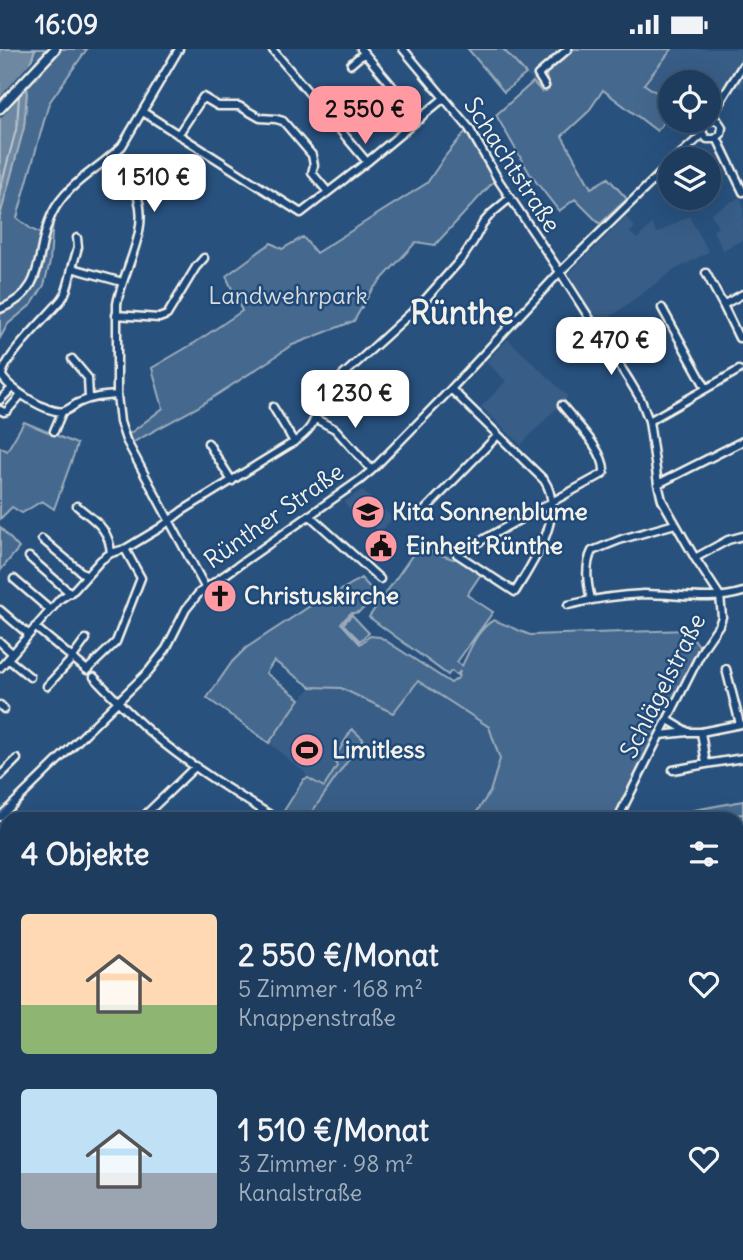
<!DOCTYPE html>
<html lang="de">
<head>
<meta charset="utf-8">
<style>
  body { margin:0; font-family:Delius,sans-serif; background:#264464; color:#f1f3f6; height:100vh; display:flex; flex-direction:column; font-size:26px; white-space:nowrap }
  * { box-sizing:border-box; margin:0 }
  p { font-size:23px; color:#a1aebc }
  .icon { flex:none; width:38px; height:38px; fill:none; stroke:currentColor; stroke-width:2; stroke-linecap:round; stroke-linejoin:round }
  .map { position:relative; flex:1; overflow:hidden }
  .drawer { position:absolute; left:0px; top:763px; width:744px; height:448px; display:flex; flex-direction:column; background:#1e3d5e; border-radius:21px 21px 0 0; box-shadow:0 7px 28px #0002,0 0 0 2px #3c5673 }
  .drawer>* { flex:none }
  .buttons { position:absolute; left:658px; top:21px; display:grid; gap:14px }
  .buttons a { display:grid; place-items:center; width:63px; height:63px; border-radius:50%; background:#1e3d5e; box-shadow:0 7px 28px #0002,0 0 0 2px #3c5673; font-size:35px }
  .price { position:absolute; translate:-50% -60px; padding:0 16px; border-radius:14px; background:#fff; color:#222; font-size:23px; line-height:46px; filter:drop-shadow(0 2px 4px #0008) }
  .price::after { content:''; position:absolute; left:50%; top:42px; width:21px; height:16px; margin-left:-10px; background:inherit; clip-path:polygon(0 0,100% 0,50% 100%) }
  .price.on { background:#ff9aa2; color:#111 }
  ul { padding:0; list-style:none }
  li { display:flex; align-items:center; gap:21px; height:175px; padding:0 21px }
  li span { display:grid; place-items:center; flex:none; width:196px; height:140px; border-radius:7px; color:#555 }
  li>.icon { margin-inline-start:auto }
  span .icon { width:84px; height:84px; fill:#fffc; stroke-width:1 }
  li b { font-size:30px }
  h2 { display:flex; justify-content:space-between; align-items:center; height:84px; padding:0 21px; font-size:30px }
  .status { display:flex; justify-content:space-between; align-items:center; height:49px; padding:0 35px; background:#1e3d5e; direction:ltr }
  .status svg { height:19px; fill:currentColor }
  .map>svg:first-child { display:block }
  .built { fill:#375d86 }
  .green { fill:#45688e; stroke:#9cacbb; stroke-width:2 }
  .water { fill:#6e88a2; stroke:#a4b2be; stroke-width:2 }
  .pier { fill:#28517e }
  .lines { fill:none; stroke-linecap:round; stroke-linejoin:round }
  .shore { stroke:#bec7cc; stroke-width:2 }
  .stream { stroke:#a4b2be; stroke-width:2 }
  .minor-casing { stroke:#f4f1e8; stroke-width:11 }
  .major-casing { stroke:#f4f1e8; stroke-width:13 }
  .minor { stroke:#1f4a7a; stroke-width:6 }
  .major { stroke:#1f4a7a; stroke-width:8 }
  .labels { text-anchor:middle; stroke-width:5; stroke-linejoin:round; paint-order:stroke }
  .street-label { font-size:24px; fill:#f4f1e8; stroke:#1f4a7a }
  .park-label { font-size:24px; fill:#dadcda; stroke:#1f4a7a }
  .poi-label { font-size:24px; font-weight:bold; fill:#f4f1e8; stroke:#1f4a7a; text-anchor:start }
  .district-label { font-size:32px; font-weight:bold; fill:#f4f1e8; stroke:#1f4a7a }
</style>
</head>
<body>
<div class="status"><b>16:09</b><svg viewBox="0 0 49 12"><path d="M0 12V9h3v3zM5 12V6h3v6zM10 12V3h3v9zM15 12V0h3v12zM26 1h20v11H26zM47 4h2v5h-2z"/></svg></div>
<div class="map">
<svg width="743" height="1211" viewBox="0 0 743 1211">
  <rect width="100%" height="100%" fill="#28517e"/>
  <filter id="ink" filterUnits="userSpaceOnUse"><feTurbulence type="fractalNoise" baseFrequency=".0143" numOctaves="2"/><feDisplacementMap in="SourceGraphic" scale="14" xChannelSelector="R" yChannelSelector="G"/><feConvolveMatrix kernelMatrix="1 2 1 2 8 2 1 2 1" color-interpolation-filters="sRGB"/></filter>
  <g filter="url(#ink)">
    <path class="built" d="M503,0H573L546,24L550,37L542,43Z
      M672,0H743V40L727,33L712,56L709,54V33H670V53L644,35Z
      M740,148L743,154V191L723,201L713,182L718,178L711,164Z
      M689,167L709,203L673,222L599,276L566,227L626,168L635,178L630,184L637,190L652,175L657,184Z
      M508,290L568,347L521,396L481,358L506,332L486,313Z
      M362,441L393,469L380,484L357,463L354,465L344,453Z
      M418,632L489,678L500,710L490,743L472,770H307L363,690L337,717L323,739L308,729L304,723L269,694L300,650L311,638L341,639L393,664Z"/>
    <path class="green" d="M35,0H87L49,54L17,169L31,180L41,185L53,170L50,213L44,236L32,255L8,275L0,289V167L24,78L29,18Z
      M468,0H503L526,25L504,43Z
      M573,0H672L644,35L670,53V71L667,69L657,82L603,41L588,63L562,87L591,139L608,129L627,150L600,175L575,150L559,162L530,125L496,66L533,33L542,43L550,37L547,33L546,24Z
      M466,82L495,131L435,196L416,193L371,242L354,272L290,297L272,310L198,358L132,394L128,386L163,359L152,319L196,293L242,262L226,227L271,194L282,200L303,188L316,204L427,134L446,106Z
      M24,373L77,395L74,405L54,460L42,452L22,464L12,458L0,470V398L7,402Z
      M0,478L19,499L0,522Z
      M418,498L453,510H458L481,525L467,546L493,563L457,613L462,617C470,601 477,580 494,571L530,586L688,581L701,600L617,761L619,770H472L490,743L500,710L489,678L418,632L393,664L341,639L311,638L274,612L266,624L300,650L269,694L207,649L232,613L246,599L327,546H333L361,529L374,543C368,553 364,565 351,564L341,574L360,595L370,587L380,588L451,634L458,629L460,622L457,626L451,622L448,626L369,568Z
      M352,566L369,584L360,592L343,575Z
      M352,680L363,690L307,770H284L280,768L304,730L308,729L324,738L337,717L334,710Z
      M743,752V772L737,774V770H646Z
      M0,896L7,903V1013L0,1007Z
      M737,901L743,903V1211H505L506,1204H737Z
      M7,1108V1204H111L117,1211H0V1110Z
      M198,1204H279L288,1211H204Z"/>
    <path class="water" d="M0,0H35L29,18L24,78L0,167Z"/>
    <path class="pier" d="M36,7L32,19L30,36L0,70V48Z"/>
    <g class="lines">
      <path class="shore" d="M0,141L17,77L19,47"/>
      <path class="stream" d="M708,770L743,765
        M0,913L7,919
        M0,1189L5,1165L7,1145"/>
      <defs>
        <path id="minor" d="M272,0L367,113
          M361,0L420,70
          M403,0L469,79L499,132L560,223L629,331L641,351L649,372L658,435L662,451L695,509L720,547L722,568L719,576L704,598L622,761L619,770
          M351,15L364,4
          M545,37L538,26L568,0
          M384,56L398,45
          M143,63L301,164L367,113L444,49
          M712,71L717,58L743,16
          M707,72L702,78L703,85L707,90H715L721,85L722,78L718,72L711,71
          M178,86L203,48L218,57H239L260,69L276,70L283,72L312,106L314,116L312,124L328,143
          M717,89L743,143
          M111,108C121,120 133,133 138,149C149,183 123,221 117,255V346L120,373L126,391L205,538
          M675,110L703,85
          M77,189L78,198L72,219L122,233
          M72,219C70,228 68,242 62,250C49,266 3,309 2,327C9,340 49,366 64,362C69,361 74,356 78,354C91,348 103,347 117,346
          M706,224L723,256L743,245
          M723,256L739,289
          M662,259L706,339
          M0,260C49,241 33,203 52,165C66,135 99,120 122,97L179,0
          M116,266L159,269L167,266L196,218L204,209
          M72,310L88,329L89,349
          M451,340L544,431C567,465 533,513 515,543L457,505L601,426L604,423C606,403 574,372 562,356
          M0,351L12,339
          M273,358L294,393
          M0,361L4,363L7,362L21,346
          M316,370L335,380L372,421
          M649,372L739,321
          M54,382L62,363
          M208,394L232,432
          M658,435L743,392
          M77,457C95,472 109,479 111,504
          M421,465L498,386
          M309,466L380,530
          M42,490L86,527
          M29,508L70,544
          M695,509L728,491L743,487
          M14,530L50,561
          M591,550C587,535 585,516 592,502L622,490L675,475
          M568,556C593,550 618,546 644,545C678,545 710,553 743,543
          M0,561L28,585
          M35,578L87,621L116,593L141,529L125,500
          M0,593L12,604
          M8,610L30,628
          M0,619L60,550L74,541L101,511L111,504L125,500L160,479L182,462L294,393C322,374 311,364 327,341L423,253L463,208L473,193L483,174L492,164L510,149
          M726,620L740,675
          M94,628C114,649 134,670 156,688C193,719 236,745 277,770
          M47,637L70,612L86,590
          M0,656L4,660
          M688,683H701L741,675
          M701,683L706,715L743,709
          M660,686L688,683L668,671
          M673,721L706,715
          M0,727L17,710
          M0,768L148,623L166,600L186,560L199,544L360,431L372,421L451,340L560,223L670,115
          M141,770L196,717
          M0,830L7,829
          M0,868L7,870"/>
        <path id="major" d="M0,59L55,0
          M0,1092L7,1098
          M123,1204L129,1211"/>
      </defs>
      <use href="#minor" class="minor-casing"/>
      <use href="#major" class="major-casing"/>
      <use href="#minor" class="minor"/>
      <use href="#major" class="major"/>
    </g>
  </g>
  <defs>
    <symbol id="school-disc" viewBox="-11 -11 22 22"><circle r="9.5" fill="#ff9aa2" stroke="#1f4a7a"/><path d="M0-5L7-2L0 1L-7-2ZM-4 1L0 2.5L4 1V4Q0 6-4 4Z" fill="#111"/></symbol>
    <symbol id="civic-disc" viewBox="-11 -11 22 22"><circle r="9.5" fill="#ff9aa2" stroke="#1f4a7a"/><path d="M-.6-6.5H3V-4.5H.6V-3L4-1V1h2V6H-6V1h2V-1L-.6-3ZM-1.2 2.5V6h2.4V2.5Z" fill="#111"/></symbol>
    <symbol id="church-disc" viewBox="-11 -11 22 22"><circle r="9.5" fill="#ff9aa2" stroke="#1f4a7a"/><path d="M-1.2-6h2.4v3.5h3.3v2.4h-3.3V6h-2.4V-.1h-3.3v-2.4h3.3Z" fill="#111"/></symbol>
    <symbol id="stadium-disc" viewBox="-11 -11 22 22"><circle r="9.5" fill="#ff9aa2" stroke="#1f4a7a"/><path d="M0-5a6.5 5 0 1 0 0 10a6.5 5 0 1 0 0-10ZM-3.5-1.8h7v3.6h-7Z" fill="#111"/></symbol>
  </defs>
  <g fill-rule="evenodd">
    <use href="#school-disc" x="349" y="444" width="38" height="38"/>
    <use href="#civic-disc" x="362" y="478" width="38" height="38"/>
    <use href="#church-disc" x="201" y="528" width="38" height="38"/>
    <use href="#stadium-disc" x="288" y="682" width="38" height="38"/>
  </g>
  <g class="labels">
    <g class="street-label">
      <text transform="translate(512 116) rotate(57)" y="8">Schachtstraße</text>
      <text transform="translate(274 467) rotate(-35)" y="8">Rünther Straße</text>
      <text transform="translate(663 637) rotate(-63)" y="8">Schlägelstraße</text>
    </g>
    <g class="park-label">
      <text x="288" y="255">Landwehrpark</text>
    </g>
    <g class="poi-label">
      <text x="392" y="471">Kita Sonnenblume</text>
      <text x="406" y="505">Einheit Rünthe</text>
      <text x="244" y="555">Christuskirche</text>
      <text x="332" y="709">Limitless</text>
    </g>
    <g class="district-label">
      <text x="462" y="275">Rünthe</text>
    </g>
  </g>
</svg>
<div class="buttons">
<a><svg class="icon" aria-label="locate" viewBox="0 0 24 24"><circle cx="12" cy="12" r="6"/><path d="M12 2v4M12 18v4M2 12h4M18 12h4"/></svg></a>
<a><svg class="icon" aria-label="layers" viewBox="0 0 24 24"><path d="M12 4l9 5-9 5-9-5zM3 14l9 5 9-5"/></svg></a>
</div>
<b class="price on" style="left:365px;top:97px">2 550 €</b>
<b class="price" style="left:154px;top:165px">1 510 €</b>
<b class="price" style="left:611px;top:328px">2 470 €</b>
<b class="price" style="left:355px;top:381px">1 230 €</b>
<section class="drawer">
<h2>4 Objekte<svg class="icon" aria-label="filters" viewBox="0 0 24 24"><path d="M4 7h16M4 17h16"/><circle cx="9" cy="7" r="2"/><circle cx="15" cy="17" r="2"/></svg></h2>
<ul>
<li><span style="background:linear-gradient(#ffd9b3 65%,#8fb573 0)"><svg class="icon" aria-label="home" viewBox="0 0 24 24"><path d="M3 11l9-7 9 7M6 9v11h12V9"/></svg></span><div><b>2 550 €/Monat</b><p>5 Zimmer · 168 m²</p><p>Knappenstraße</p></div><svg class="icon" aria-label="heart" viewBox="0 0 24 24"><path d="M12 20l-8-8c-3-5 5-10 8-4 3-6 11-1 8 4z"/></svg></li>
<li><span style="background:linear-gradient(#bfe0f5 60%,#9aa5b1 0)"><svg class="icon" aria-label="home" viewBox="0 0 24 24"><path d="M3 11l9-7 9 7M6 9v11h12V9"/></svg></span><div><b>1 510 €/Monat</b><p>3 Zimmer · 98 m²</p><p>Kanalstraße</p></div><svg class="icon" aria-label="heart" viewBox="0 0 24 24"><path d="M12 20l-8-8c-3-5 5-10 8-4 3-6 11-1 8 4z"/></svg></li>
</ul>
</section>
</div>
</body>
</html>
